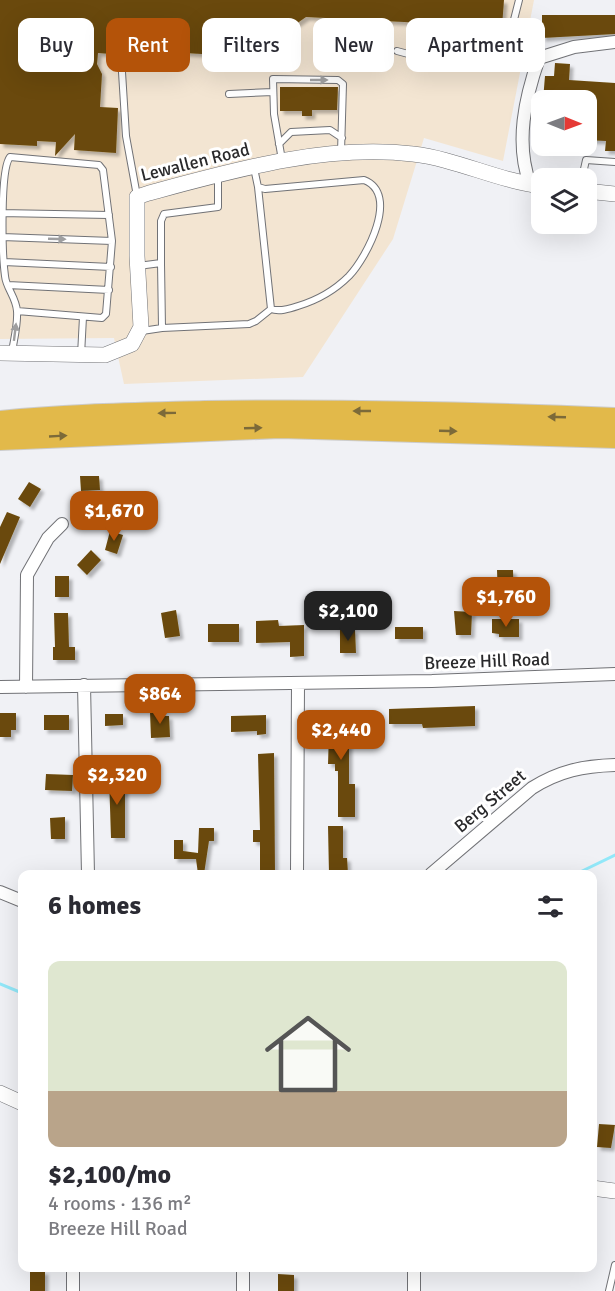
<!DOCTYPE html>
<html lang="en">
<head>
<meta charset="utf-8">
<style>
  body { margin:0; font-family:Signika,sans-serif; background:#f7f7f7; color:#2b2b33; height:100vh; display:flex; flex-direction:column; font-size:22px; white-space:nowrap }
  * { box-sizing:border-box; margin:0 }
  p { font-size:20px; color:#7c7c81 }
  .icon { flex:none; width:33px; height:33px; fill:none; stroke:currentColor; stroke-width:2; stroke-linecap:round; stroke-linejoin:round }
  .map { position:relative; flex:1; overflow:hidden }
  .side { position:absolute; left:18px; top:870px; width:579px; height:402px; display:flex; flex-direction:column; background:#fff; border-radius:12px; box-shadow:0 6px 24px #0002 }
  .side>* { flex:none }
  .guide { position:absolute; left:18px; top:18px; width:579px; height:54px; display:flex; gap:12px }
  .needle { width:39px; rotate:91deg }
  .buttons { position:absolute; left:531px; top:90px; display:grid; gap:12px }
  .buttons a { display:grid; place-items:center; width:66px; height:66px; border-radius:12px; background:#fff; box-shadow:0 6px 24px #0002; font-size:30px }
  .price { position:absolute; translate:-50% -51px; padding:0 14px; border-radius:12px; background:#b45309; color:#fff; font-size:20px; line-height:39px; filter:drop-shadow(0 2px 3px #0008) }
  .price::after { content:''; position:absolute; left:50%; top:36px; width:18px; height:14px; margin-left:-9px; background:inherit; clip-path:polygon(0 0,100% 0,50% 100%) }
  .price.selected { background:#222; color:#fff }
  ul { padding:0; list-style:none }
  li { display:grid; align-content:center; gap:12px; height:318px; padding:0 30px }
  li span { display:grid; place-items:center; height:186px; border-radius:12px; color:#555 }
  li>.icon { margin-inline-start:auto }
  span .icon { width:108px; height:108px; fill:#fffc; stroke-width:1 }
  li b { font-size:26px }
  h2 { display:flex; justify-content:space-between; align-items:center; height:72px; padding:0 30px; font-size:26px }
  .chip { padding:0 21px; border-radius:12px; background:#fff; box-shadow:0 6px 24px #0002; font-size:21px; line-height:54px }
  .chip.selected { background:#b45309; color:#fff }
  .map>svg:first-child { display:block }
  .industrial { fill:#f3e5d2 }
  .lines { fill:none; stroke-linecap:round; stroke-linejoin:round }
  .stream { stroke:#92e8f9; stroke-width:3 }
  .building { fill:#6b4a0a; filter:url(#shadow) }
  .service-casing { stroke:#717276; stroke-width:8 }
  .minor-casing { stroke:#717276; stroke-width:14 }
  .tertiary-casing { stroke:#717276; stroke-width:16 }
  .motorway-casing { stroke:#ccc; stroke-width:24 }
  .service { stroke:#fff; stroke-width:6 }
  .minor { stroke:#fff; stroke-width:12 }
  .tertiary { stroke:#fff; stroke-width:15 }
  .motorway { stroke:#e2b94a; stroke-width:22 }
  .oneway { fill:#9f9fa0 }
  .oneway2 { fill:#7c6a39 }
  .labels { text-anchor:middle; stroke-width:6; stroke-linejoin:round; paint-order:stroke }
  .street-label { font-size:18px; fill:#29292b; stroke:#fff }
</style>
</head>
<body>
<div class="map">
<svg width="615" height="1291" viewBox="0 0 615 1291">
  <defs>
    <filter id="shadow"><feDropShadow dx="3.5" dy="3.5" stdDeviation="1.5" flood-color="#0004"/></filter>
  </defs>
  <rect width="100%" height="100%" fill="#f0f1f5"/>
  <path class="industrial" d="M0,0H534L503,161L424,138L393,239L303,377L124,384L114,338L0,339Z"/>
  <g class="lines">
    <path class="stream" d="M576,874L615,855
      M0,984L22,993"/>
  </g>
  <path class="building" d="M0,0H504L502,27L306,17L249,57L170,52V61L143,59V51L125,50V55L98,53L97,64L102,74L100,107L118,108L116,153L74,150L75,134L55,156L56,142L37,141V146L0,144Z
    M542,15H615V34L542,38Z
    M555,63L570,64L569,80L615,83V151H605L606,141L586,140V100H543L545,76H554Z
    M280,87H338L337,110H312V116H302V111H280Z
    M80,476H99L100,490L81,491Z
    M29,482L41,489L30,507L18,499Z
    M122,494L124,505L129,504L131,515L112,518L108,496Z
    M7,512L20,517L0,564V527Z
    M110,531L123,535L117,554L105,550Z
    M91,550L101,560L87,575L77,565Z
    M497,570H513L514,601H498Z
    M55,576H69V597H55Z
    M176,610L180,636L165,638L161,613Z
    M454,611L472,612L471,635H456Z
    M54,613H68L69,647H75V660H53V647H55Z
    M492,619H519V637H499V634L492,633Z
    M278,620L279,626L304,625V656L290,657V642L256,643V621Z
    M208,624H239V642H208Z
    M395,627H423V639H395Z
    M340,630H355L356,653H340Z
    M475,706V726L423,728L422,724H389V709Z
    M162,711V716H169L170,737L151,738L150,712Z
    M335,711H349V784H355V817H338V771H335V764H328L329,733H325V717H335Z
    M0,713H16V730H11V737H0Z
    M105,714H123V725L105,726Z
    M44,715H69V730H44Z
    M266,715V734L257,735V731L231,732V716Z
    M274,753L275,872H260V842H253V830H260L258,754Z
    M46,774L73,775L72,791L45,790Z
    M109,776H125V838H111Z
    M65,817V839H51L50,818Z
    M328,826H343V858H347L348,874H329Z
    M199,828H214V841H209L204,874H198L196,859H174V840H183V851L198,853Z
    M599,1124L615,1125L611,1148L597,1147Z
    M30,1271H45V1291H30Z
    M278,1274L294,1275V1291H278Z"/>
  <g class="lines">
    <defs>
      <path id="service" d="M397,51L438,62L478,68L507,47L519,0
        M122,72L126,136L137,196
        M229,94L273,92
        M279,144L291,132L330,130L342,138
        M282,160L274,114L273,79L338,80L343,84L341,152
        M254,168L258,187L265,189L364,180C400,194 367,257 349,276C334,291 318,300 298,306C289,309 279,312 271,309L258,187
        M582,178L586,160L615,162
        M0,213L109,215
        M2,237L112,241
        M4,262L111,267
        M161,263L162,328L249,324L256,321L271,309
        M138,266L161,263V221L164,214L218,207V177
        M8,285L109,290
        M142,331L162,328
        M12,352C14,339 18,324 17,311C16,297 6,288 5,276C2,254 0,169 10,157L99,165L103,170L112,241L106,314L102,318L17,311
        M81,355L83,317
        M609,1291L615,1265"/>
      <path id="minor" d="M530,184C515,143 525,98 539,58L574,47L615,42
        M84,685L88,874
        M0,687L432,681L615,674
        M26,687L27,575L48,538L62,524
        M297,874L298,684
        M431,874L532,788C559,771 583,766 615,765
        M0,892L22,901
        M73,1268V1291
        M243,1268V1291
        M414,1291V1268"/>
      <path id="tertiary" d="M586,191L615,194
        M0,353L105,355L132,344L141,327L137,256V197L149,193C234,170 324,144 413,154C457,159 498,181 542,186
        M0,1093L22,1103
        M592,1188L615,1191"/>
      <path id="motorway" d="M0,422C68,415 137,414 205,412C342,410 478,413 615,419
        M0,439L280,427L615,437"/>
    </defs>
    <use href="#service" class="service-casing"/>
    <use href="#minor" class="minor-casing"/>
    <use href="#tertiary" class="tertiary-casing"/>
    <use href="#motorway" class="motorway-casing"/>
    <use href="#service" class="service"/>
    <use href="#minor" class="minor"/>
    <use href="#tertiary" class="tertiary"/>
    <use href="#motorway" class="motorway"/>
  </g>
  <defs><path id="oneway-solid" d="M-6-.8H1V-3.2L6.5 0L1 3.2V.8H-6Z" transform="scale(1.5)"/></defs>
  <g class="oneway">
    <use href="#oneway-solid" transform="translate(319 80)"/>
    <use href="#oneway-solid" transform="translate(57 239) rotate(2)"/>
    <use href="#oneway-solid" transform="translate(15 332) rotate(-83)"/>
  </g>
  <g class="oneway2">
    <use href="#oneway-solid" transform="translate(362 411) rotate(180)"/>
    <use href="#oneway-solid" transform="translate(167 413) rotate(179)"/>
    <use href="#oneway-solid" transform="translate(557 417) rotate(-178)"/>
    <use href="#oneway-solid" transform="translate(253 428) rotate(-2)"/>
    <use href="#oneway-solid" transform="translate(448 431) rotate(2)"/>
    <use href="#oneway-solid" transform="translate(58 436) rotate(-3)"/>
  </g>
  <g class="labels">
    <g class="street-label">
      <text transform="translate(195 162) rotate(-14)" y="6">Lewallen Road</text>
      <text transform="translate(487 661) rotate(-2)" y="6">Breeze Hill Road</text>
      <text transform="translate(490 801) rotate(-40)" y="6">Berg Street</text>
    </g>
  </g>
</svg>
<div class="buttons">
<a><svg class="needle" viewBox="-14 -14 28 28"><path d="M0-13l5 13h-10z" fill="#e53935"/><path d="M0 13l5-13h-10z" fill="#7c7c81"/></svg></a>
<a><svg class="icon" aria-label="layers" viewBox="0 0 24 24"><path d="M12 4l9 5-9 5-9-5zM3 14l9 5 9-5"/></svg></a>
</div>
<b class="price" style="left:114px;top:542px">$1,670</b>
<b class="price" style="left:506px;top:628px">$1,760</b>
<b class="price selected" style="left:348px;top:642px">$2,100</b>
<b class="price" style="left:160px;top:725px">$864</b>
<b class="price" style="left:341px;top:761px">$2,440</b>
<b class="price" style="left:117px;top:806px">$2,320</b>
<div class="guide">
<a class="chip">Buy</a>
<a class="chip selected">Rent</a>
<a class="chip">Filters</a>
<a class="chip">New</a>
<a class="chip">Apartment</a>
</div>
<section class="side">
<h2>6 homes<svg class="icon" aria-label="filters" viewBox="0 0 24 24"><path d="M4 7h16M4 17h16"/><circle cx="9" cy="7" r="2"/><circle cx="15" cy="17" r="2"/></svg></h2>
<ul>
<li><span style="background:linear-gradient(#dfe7d0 70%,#b9a48a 0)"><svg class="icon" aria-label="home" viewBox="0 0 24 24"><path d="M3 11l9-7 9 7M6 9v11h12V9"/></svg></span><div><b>$2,100/mo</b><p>4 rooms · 136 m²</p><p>Breeze Hill Road</p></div></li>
</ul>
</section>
</div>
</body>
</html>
